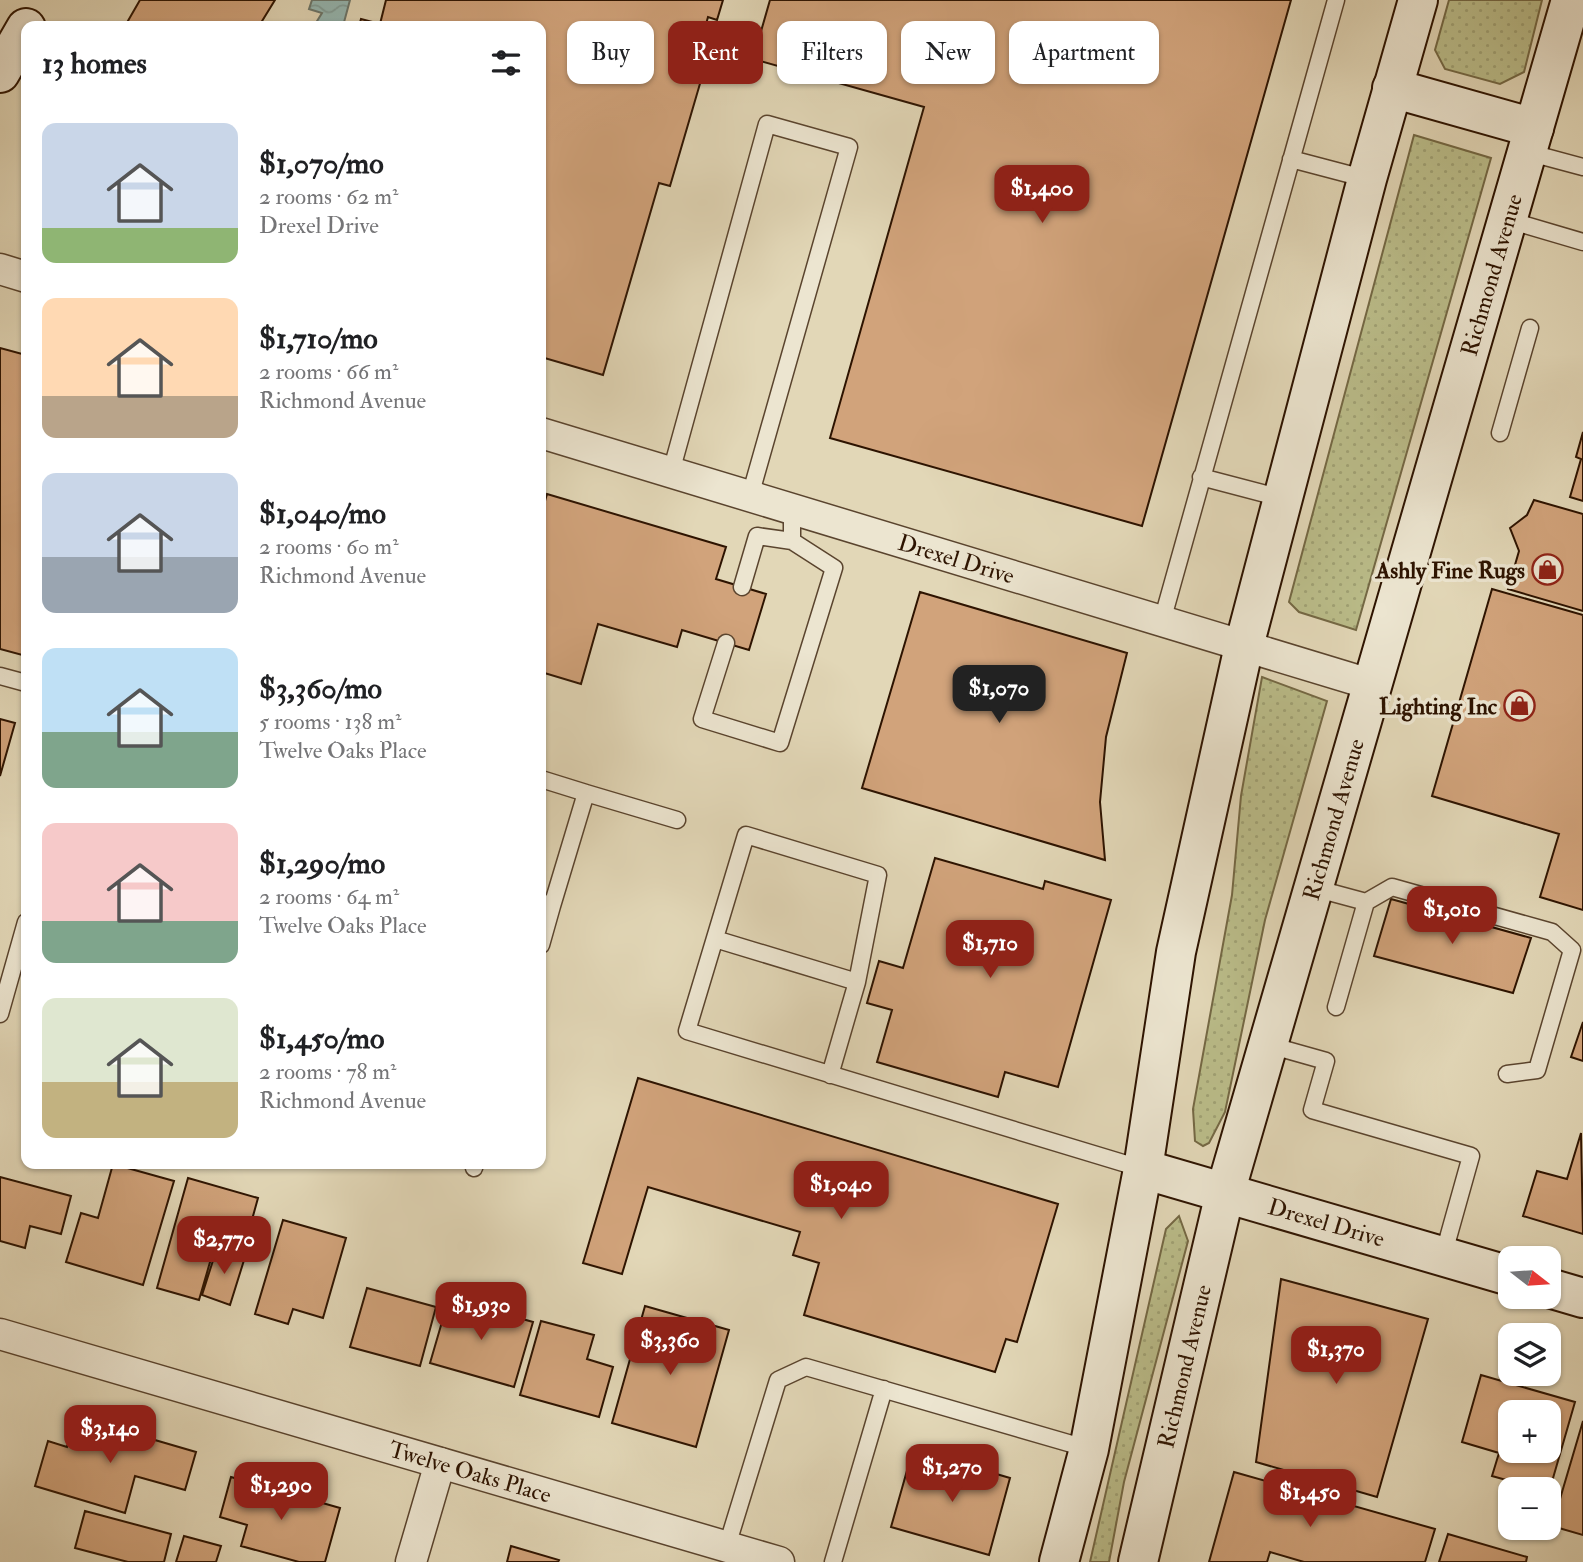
<!DOCTYPE html>
<html lang="en">
<head>
<meta charset="utf-8">
<style>
  body { margin:0; font-family:"IM FELL Double Pica",serif; background:#f6f6f6; color:#202124; height:100vh; display:flex; flex-direction:column; font-size:26px; white-space:nowrap }
  * { box-sizing:border-box; margin:0 }
  p { font-size:23px; color:#757577 }
  .icon { flex:none; width:38px; height:38px; fill:none; stroke:currentColor; stroke-width:2; stroke-linecap:round; stroke-linejoin:round }
  .map { position:relative; flex:1; overflow:hidden }
  .details { position:absolute; left:21px; top:21px; width:525px; height:1148px; display:flex; flex-direction:column; background:#fff; border-radius:14px; box-shadow:0 2px 5px #0004 }
  .details>* { flex:none }
  .hud { position:absolute; left:567px; top:21px; width:665px; height:63px; display:flex; gap:14px }
  .needle { width:46px; rotate:107deg }
  .buttons { position:absolute; left:1498px; top:1246px; display:grid; gap:14px }
  .buttons a { display:grid; place-items:center; width:63px; height:63px; border-radius:14px; background:#fff; box-shadow:0 2px 5px #0004; font-size:35px }
  .price { position:absolute; translate:-50% -60px; padding:0 16px; border-radius:14px; background:#8f2418; color:#fff; font-size:23px; line-height:46px; filter:drop-shadow(0 2px 4px #0008) }
  .price::after { content:''; position:absolute; left:50%; top:42px; width:21px; height:16px; margin-left:-10px; background:inherit; clip-path:polygon(0 0,100% 0,50% 100%) }
  .price.current { background:#222; color:#fff }
  ul { padding:0; list-style:none }
  li { display:flex; align-items:center; gap:21px; height:175px; padding:0 21px }
  li span { display:grid; place-items:center; flex:none; width:196px; height:140px; border-radius:14px; color:#555 }
  li>.icon { margin-inline-start:auto }
  span .icon { width:84px; height:84px; fill:#fffc; stroke-width:1 }
  li b { font-size:30px }
  h2 { display:flex; justify-content:space-between; align-items:center; height:84px; padding:0 21px; font-size:30px }
  .tag { padding:0 24px; border-radius:14px; background:#fff; box-shadow:0 2px 5px #0004; font-size:24px; line-height:63px }
  .tag.current { background:#8f2418; color:#fff }
  .map>svg:first-child { display:block }
  .grass { fill:url(#grass-dots); stroke:#746844; stroke-width:2 }
  .water { fill:url(#water-waves); stroke:#6b766b; stroke-width:2 }
  .building { fill:#d1a37b; stroke:#2d1300; stroke-width:2; fill-rule:evenodd }
  .lines { fill:none; stroke-linecap:round; stroke-linejoin:round }
  .lane-casing { stroke:#5a442e; stroke-width:19 }
  .street-casing { stroke:#5a442e; stroke-width:33 }
  .secondary-casing { stroke:#2d1300; stroke-width:42 }
  .lane { stroke:#ece5d0; stroke-width:16 }
  .street { stroke:#ece5d0; stroke-width:30 }
  .secondary { stroke:#ece5d0; stroke-width:38 }
  .labels { text-anchor:middle; stroke-width:7; stroke-linejoin:round; paint-order:stroke }
  .street-label { font-size:23px; fill:#2d1300; stroke:#ece5d0 }
  .poi-label { font-size:23px; font-weight:bold; fill:#2d1300; stroke:#ece5d0; text-anchor:end }
</style>
</head>
<body>
<div class="map">
<svg width="1583" height="1562" viewBox="0 0 1583 1562">
  <defs>
    <pattern id="grass-dots" width="8" height="8" patternUnits="userSpaceOnUse" patternTransform="scale(1.75)"><rect width="8" height="8" fill="#babc89"/><path d="M2 2h.1M6 6h.1" fill="none" stroke="#a0a174" stroke-width="1.8" stroke-linecap="round"/></pattern>
    <pattern id="water-waves" width="16" height="10" patternUnits="userSpaceOnUse" patternTransform="scale(1.75)"><rect width="16" height="10" fill="#95b8b3"/><path d="M0 5q4-4 8 0t8 0" fill="none" stroke="#819d98"/></pattern>
  </defs>
  <rect width="100%" height="100%" fill="#e2d7b7"/>
  <filter id="stains"><feTurbulence type="fractalNoise" baseFrequency=".00286" numOctaves="4"/><feColorMatrix values="0 0 0 0 .2 0 0 0 0 .09 0 0 0 0 .02 0 0 0 .5 -.17"/></filter>
  <radialGradient id="worn" r=".72"><stop offset=".6" stop-color="#630" stop-opacity="0"/><stop offset="1" stop-color="#630" stop-opacity=".3"/></radialGradient>
  <path class="grass" d="M1449,0H1542L1524,72L1500,84L1445,69L1435,50Z
    M1414,135L1491,158L1356,630L1299,612L1289,602Z
    M1262,677L1327,701L1265,920L1225,1112L1209,1143L1203,1146L1195,1141L1193,1109L1232,895L1241,796Z
    M1179,1216L1188,1241L1124,1482L1109,1562H1090L1166,1229Z"/>
  <path class="water" d="M312,0H350L343,26H314L322,13L309,9Z"/>
  <path class="building" d="M140,0H275L259,26H125Z
    M386,0H723L717,20L708,17L694,67L704,70L670,186L659,183L603,375L541,357V26H359L361,19L380,24Z
    M770,0H1291L1142,526L830,438L924,107L753,59Z
    M0,348L26,355V656L0,649Z
    M1583,432V501L1570,497L1581,459L1576,457Z
    M547,494L726,547L716,579L766,594L749,650L682,630L677,647L598,624L581,684L541,672V515Z
    M1534,500L1583,514V611L1508,589L1519,551L1510,528L1527,515Z
    M1492,589L1583,615V910L1540,897L1559,834L1432,796Z
    M920,592L1127,653L1106,737L1100,802L1105,860L862,788Z
    M0,719L15,723L0,776Z
    M935,858L1043,889L1045,881L1111,900L1058,1087L1005,1072L998,1097L877,1062L892,1010L867,1003L879,961L903,968Z
    M1391,899L1531,938L1513,993L1374,956Z
    M1583,1022V1061L1571,1057Z
    M638,1078L1058,1204L1017,1342L1006,1339L995,1372L804,1315L819,1263L793,1255L800,1232L648,1187L622,1274L583,1263Z
    M1581,1133L1583,1234L1523,1216L1537,1171L1567,1179Z
    M113,1164L174,1181L143,1285L66,1262L81,1213L98,1218Z
    M0,1177L71,1196L61,1234L30,1226L25,1248L0,1241Z
    M188,1178L258,1198L243,1252L215,1245L199,1300L157,1288Z
    M283,1220L346,1238L323,1318L293,1309L288,1324L255,1314Z
    M217,1248L245,1257L230,1305L202,1295Z
    M1281,1279L1428,1319L1377,1497L1256,1462Z
    M367,1288L436,1307L420,1366L350,1347Z
    M449,1298L533,1322L514,1387L430,1363Z
    M645,1306L729,1330L696,1447L612,1423Z
    M541,1321L594,1335L587,1359L613,1367L599,1417L520,1395Z
    M1481,1375L1575,1402L1549,1492L1492,1476L1499,1453L1462,1442ZM1510,1412H1549V1451H1510Z
    M76,1417L196,1452L185,1490L135,1476L125,1513L35,1486L48,1441L67,1447Z
    M1583,1421V1535L1552,1526Z
    M945,1459L1010,1478L989,1555L891,1527L910,1460L942,1470Z
    M1234,1472L1435,1529L1425,1562H1304L1270,1552L1267,1562H1209Z
    M231,1477L340,1508L325,1562H299L241,1546L247,1525L220,1517Z
    M85,1511L171,1534L164,1562H128L75,1548Z
    M1448,1534L1527,1557L1526,1562H1439Z
    M184,1536L221,1546L216,1562H176Z
    M511,1546L559,1560L558,1562H507Z"/>
  <g class="lines">
    <defs>
      <path id="lane" d="M1527,152L1583,167
        M1291,159L1367,179
        M1508,220L1583,242
        M1500,433L1530,328
        M671,472L767,124L849,147L750,496
        M1201,477L1281,498
        M742,587L757,536L792,541
        M1162,621L1336,0
        M726,643L702,719L780,743L834,568L792,541V509
        M0,676L26,683
        M541,779L586,793L552,906L541,902
        M586,793L677,820
        M1314,888L1366,902L1336,1007
        M1366,902L1392,887L1552,932L1572,950L1537,1070L1507,1074
        M715,939L857,982
        M541,945L552,906
        M0,1014L26,922
        M1269,1045L1326,1061L1312,1110L1471,1156L1443,1256
        M830,1075L857,982L878,875L746,835L687,1031L1143,1169
        M474,1168L475,1164
        M727,1546L778,1380L806,1367L1089,1449
        M833,1562L884,1389"/>
      <g id="street">
        <path d="M0,269L26,277"/>
        <path id="s1" d="M541,433L1373,685"/>
        <path id="s2" d="M0,1334L779,1562"/>
        <path d="M411,1562L440,1463"/>
      </g>
      <g id="secondary">
        <path d="M0,73L26,28"/>
        <path d="M1392,88L1534,128"/>
        <path id="s3" d="M1143,1169L1510,1276"/>
        <path d="M1549,1288L1583,1298"/>
        <path d="M1059,1562L1089,1449L1143,1169L1176,952L1244,646L1367,179L1418,0"/>
        <path id="s4" d="M1138,1562L1225,1193L1571,0"/>
      </g>
    </defs>
    <use href="#lane" class="lane-casing"/>
    <use href="#street" class="street-casing"/>
    <use href="#secondary" class="secondary-casing"/>
    <use href="#lane" class="lane"/>
    <use href="#street" class="street"/>
    <use href="#secondary" class="secondary"/>
  </g>
  <defs>
    <symbol id="shop-ring" viewBox="-11 -11 22 22"><circle r="9.5" fill="#ece5d0" stroke="#8f2418" stroke-width="1.5"/><path d="M-5-2.5h2.3a2.7 3.5 0 0 1 5.4 0H5L5.5 6h-11ZM-1.5-2.5h3a1.5 2.3 0 0 0-3 0Z" fill="#8f2418"/></symbol>
  </defs>
  <g fill-rule="evenodd">
    <use href="#shop-ring" x="1530" y="552" width="35" height="35"/>
    <use href="#shop-ring" x="1502" y="688" width="35" height="35"/>
  </g>
  <g class="labels">
    <g class="street-label">
      <text dy="8" stroke="none"><textPath href="#s4" startOffset="1335">Richmond Avenue</textPath></text>
      <text dy="8" stroke="none"><textPath href="#s1" startOffset="434">Drexel Drive</textPath></text>
      <text dy="8" stroke="none"><textPath href="#s4" startOffset="768">Richmond Avenue</textPath></text>
      <text dy="8" stroke="none"><textPath href="#s3" startOffset="191">Drexel Drive</textPath></text>
      <text dy="8" stroke="none"><textPath href="#s4" startOffset="201">Richmond Avenue</textPath></text>
      <text dy="8" stroke="none"><textPath href="#s2" startOffset="490">Twelve Oaks Place</textPath></text>
    </g>
    <g class="poi-label">
      <text x="1525" y="578">Ashly Fine Rugs</text>
      <text x="1497" y="714">Lighting Inc</text>
    </g>
  </g>
  <rect width="100%" height="100%" filter="url(#stains)"/>
  <rect width="100%" height="100%" fill="url(#worn)"/>
</svg>
<div class="buttons">
<a><svg class="needle" viewBox="-14 -14 28 28"><path d="M0-13l5 13h-10z" fill="#e53935"/><path d="M0 13l5-13h-10z" fill="#757577"/></svg></a>
<a><svg class="icon" aria-label="layers" viewBox="0 0 24 24"><path d="M12 4l9 5-9 5-9-5zM3 14l9 5 9-5"/></svg></a>
<a>+</a>
<a>−</a>
</div>
<b class="price" style="left:1042px;top:225px">$1,400</b>
<b class="price current" style="left:999px;top:725px">$1,070</b>
<b class="price" style="left:1452px;top:946px">$1,010</b>
<b class="price" style="left:990px;top:980px">$1,710</b>
<b class="price" style="left:841px;top:1221px">$1,040</b>
<b class="price" style="left:224px;top:1276px">$2,770</b>
<b class="price" style="left:481px;top:1342px">$1,930</b>
<b class="price" style="left:670px;top:1377px">$3,360</b>
<b class="price" style="left:1336px;top:1386px">$1,370</b>
<b class="price" style="left:110px;top:1465px">$3,140</b>
<b class="price" style="left:952px;top:1504px">$1,270</b>
<b class="price" style="left:281px;top:1522px">$1,290</b>
<b class="price" style="left:1310px;top:1529px">$1,450</b>
<div class="hud">
<a class="tag">Buy</a>
<a class="tag current">Rent</a>
<a class="tag">Filters</a>
<a class="tag">New</a>
<a class="tag">Apartment</a>
</div>
<section class="details">
<h2>13 homes<svg class="icon" aria-label="filters" viewBox="0 0 24 24"><path d="M4 7h16M4 17h16"/><circle cx="9" cy="7" r="2"/><circle cx="15" cy="17" r="2"/></svg></h2>
<ul>
<li><span style="background:linear-gradient(#c9d6e8 75%,#8fb573 0)"><svg class="icon" aria-label="home" viewBox="0 0 24 24"><path d="M3 11l9-7 9 7M6 9v11h12V9"/></svg></span><div><b>$1,070/mo</b><p>2 rooms · 62 m²</p><p>Drexel Drive</p></div></li>
<li><span style="background:linear-gradient(#ffd9b3 70%,#b9a48a 0)"><svg class="icon" aria-label="home" viewBox="0 0 24 24"><path d="M3 11l9-7 9 7M6 9v11h12V9"/></svg></span><div><b>$1,710/mo</b><p>2 rooms · 66 m²</p><p>Richmond Avenue</p></div></li>
<li><span style="background:linear-gradient(#c9d6e8 60%,#9aa5b1 0)"><svg class="icon" aria-label="home" viewBox="0 0 24 24"><path d="M3 11l9-7 9 7M6 9v11h12V9"/></svg></span><div><b>$1,040/mo</b><p>2 rooms · 60 m²</p><p>Richmond Avenue</p></div></li>
<li><span style="background:linear-gradient(#bfe0f5 60%,#7fa58c 0)"><svg class="icon" aria-label="home" viewBox="0 0 24 24"><path d="M3 11l9-7 9 7M6 9v11h12V9"/></svg></span><div><b>$3,360/mo</b><p>5 rooms · 138 m²</p><p>Twelve Oaks Place</p></div></li>
<li><span style="background:linear-gradient(#f6c9c9 70%,#7fa58c 0)"><svg class="icon" aria-label="home" viewBox="0 0 24 24"><path d="M3 11l9-7 9 7M6 9v11h12V9"/></svg></span><div><b>$1,290/mo</b><p>2 rooms · 64 m²</p><p>Twelve Oaks Place</p></div></li>
<li><span style="background:linear-gradient(#dfe7d0 60%,#c2b280 0)"><svg class="icon" aria-label="home" viewBox="0 0 24 24"><path d="M3 11l9-7 9 7M6 9v11h12V9"/></svg></span><div><b>$1,450/mo</b><p>2 rooms · 78 m²</p><p>Richmond Avenue</p></div></li>
</ul>
</section>
</div>
</body>
</html>
